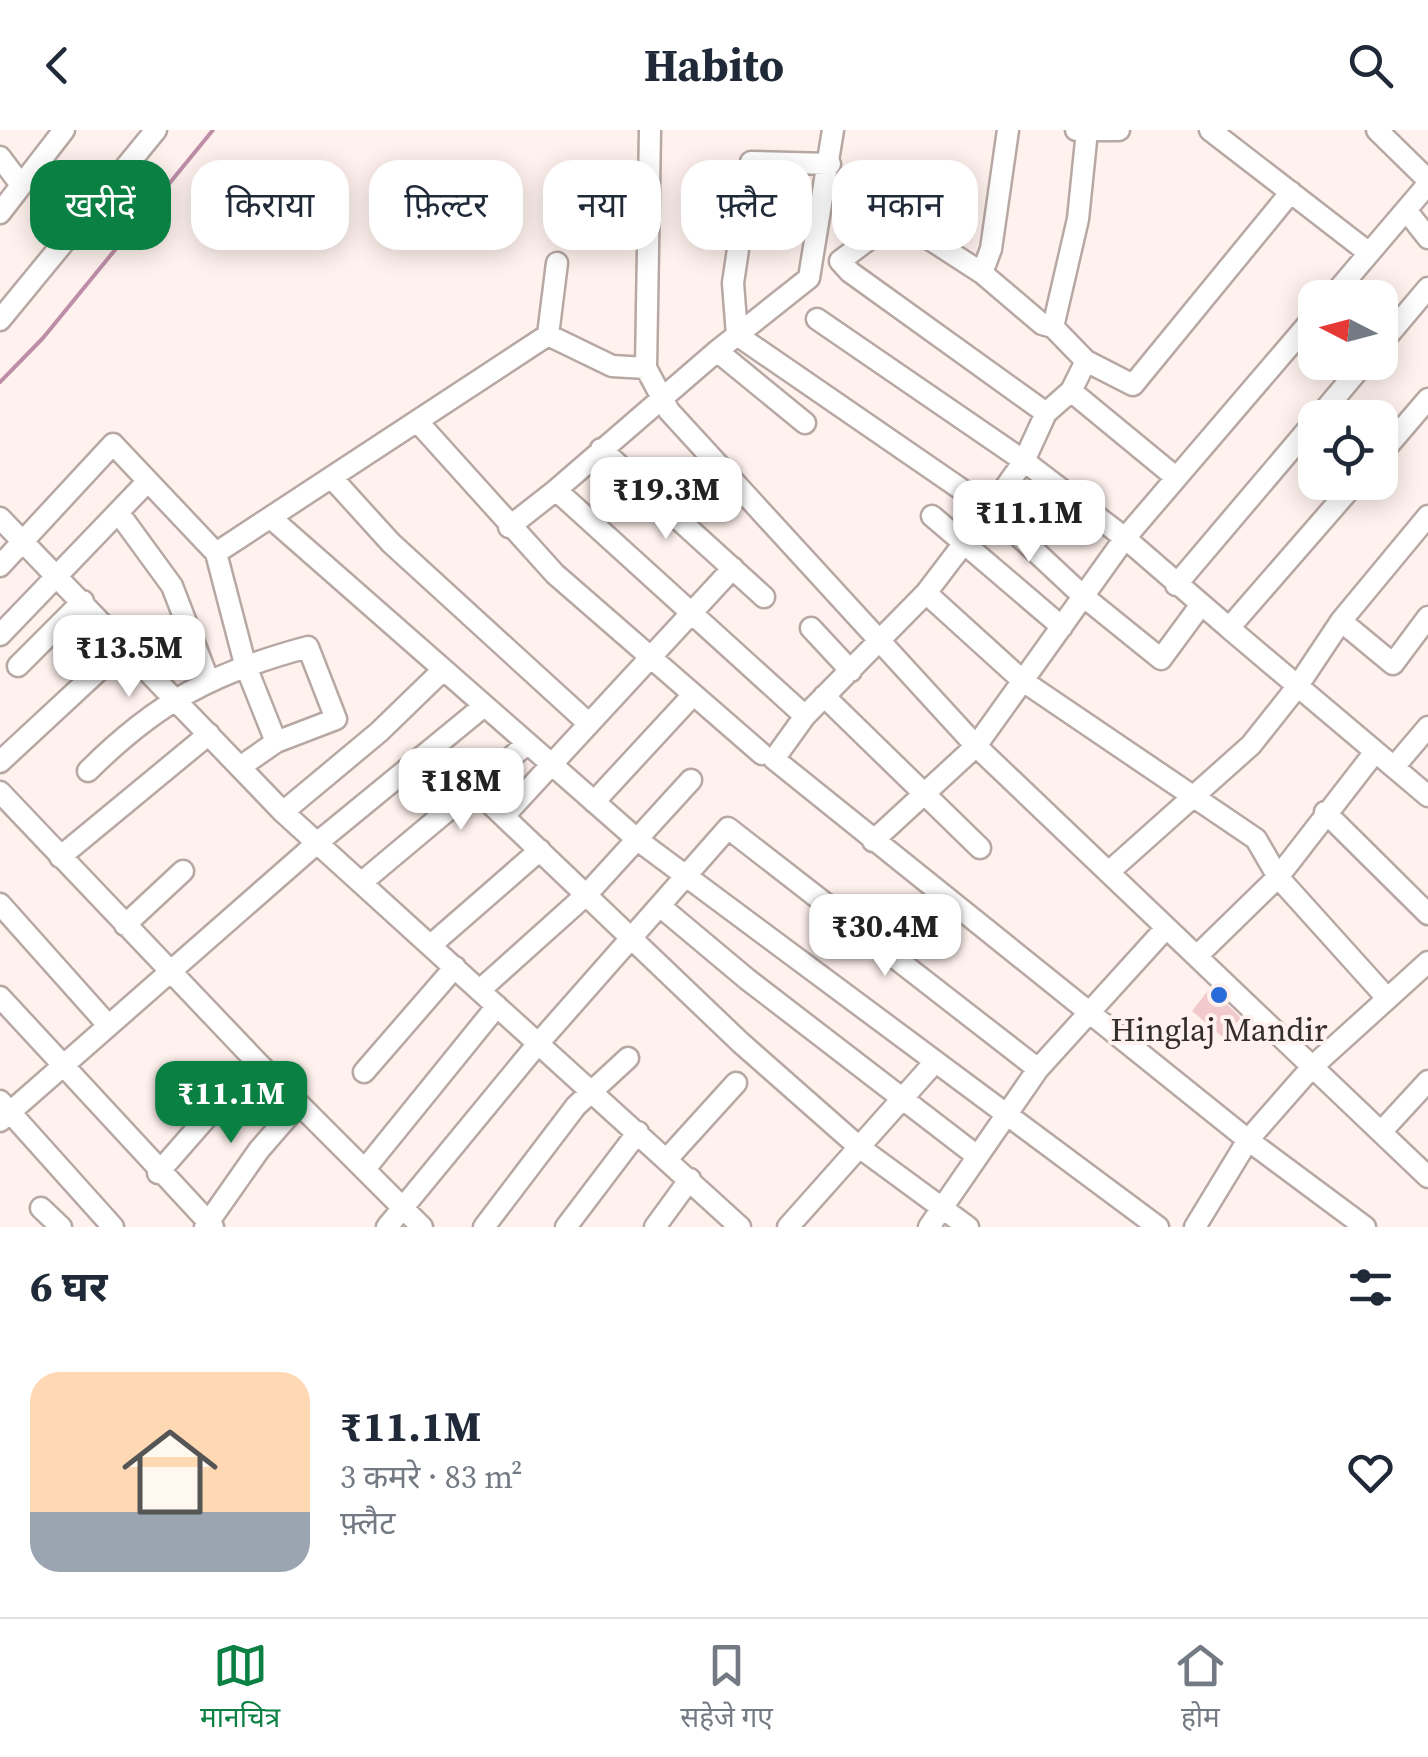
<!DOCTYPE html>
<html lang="hi">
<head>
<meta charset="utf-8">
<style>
  body { margin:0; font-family:"Source Serif 4","Noto Sans Devanagari",serif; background:#f6f6f7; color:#1f2937; height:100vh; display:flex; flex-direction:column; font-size:38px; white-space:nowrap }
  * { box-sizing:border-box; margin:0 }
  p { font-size:32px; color:#747a83 }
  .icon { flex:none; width:55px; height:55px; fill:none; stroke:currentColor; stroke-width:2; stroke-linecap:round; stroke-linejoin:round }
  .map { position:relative; height:1097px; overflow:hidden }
  .sheet { display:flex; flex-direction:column; background:#fff; flex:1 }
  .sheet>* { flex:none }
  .hud { position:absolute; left:30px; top:30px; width:1370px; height:90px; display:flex; gap:20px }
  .needle { width:65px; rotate:276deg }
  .tools { position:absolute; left:1298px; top:150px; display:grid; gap:20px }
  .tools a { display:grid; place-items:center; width:100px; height:100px; border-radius:20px; background:#fff; box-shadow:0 5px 25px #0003; font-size:50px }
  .price { position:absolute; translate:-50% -85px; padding:0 22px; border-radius:20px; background:#fff; color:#222; font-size:32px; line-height:65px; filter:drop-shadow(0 2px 5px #0008) }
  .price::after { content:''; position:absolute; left:50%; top:60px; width:30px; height:22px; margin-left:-15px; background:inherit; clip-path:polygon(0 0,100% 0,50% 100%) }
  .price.active { background:#0b8043; color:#fff }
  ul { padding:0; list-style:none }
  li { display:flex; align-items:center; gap:30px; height:250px; padding:0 30px }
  li span { display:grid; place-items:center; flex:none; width:280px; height:200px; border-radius:30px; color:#555 }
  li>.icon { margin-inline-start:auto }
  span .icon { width:120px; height:120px; fill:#fffc; stroke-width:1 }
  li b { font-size:42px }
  h2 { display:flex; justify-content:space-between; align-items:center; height:120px; padding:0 30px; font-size:42px }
  .tag { padding:0 35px; border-radius:30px; background:#fff; box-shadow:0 5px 25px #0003; font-size:35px; line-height:90px }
  .tag.active { background:#0b8043; color:#fff }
  header { display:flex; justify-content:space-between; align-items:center; height:130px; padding:0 30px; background:#fff; font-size:45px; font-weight:700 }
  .tabs { display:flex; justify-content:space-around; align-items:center; height:140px; border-top:2px solid #e0e1e3; background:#fff; font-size:28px; color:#747a83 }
  .tabs a { display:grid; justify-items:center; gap:5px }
  .tabs .active { color:#0b8043 }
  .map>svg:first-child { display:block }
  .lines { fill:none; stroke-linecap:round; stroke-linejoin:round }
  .stream { stroke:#be8ea8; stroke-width:4 }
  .building { fill:#f2cacd }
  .minor-casing { stroke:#b7a8a3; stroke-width:25 }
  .minor { stroke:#fff; stroke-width:20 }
  .poi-dot { fill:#276cd8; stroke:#fff2ee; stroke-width:4 }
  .labels { text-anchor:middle; stroke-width:8; stroke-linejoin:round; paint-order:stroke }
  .poi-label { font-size:32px; fill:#332d2b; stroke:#fff2ee }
</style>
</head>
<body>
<header><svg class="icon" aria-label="back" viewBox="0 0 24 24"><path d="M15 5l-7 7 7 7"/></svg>Habito<svg class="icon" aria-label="search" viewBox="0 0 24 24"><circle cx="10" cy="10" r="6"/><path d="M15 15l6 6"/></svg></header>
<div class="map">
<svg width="1428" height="1097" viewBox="0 0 1428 1097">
  <rect width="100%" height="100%" fill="#fff2ee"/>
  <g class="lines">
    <path class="stream" d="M0,252L43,208L213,0"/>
  </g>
  <path class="building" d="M1210,858L1241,888L1224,908L1192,881Z"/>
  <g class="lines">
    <defs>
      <path id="minor" d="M650,0L646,238L669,281L976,616L1428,1047
        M1076,0H1119
        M1210,0L1369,123
        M1377,0L1428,50
        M0,27L21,55
        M830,34L751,32L733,153L737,205L990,379L1024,331L1046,283L1071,261
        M1406,80L1428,108
        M0,83L64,0
        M982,143L991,119L1008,0
        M1331,168L1428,54
        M817,189L1024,331L1125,408L1229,498L1356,352
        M0,190L156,0
        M1053,197L1078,89L1087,1
        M548,205L557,133
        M1380,215L1428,158
        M717,221L805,293
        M1086,231L1071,261L1173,345
        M1046,283L850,142L840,131L897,88L982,143L1042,194L1053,197L1086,231L1133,255L1291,62
        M1318,288L1365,232
        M417,291L555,444L762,624
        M601,319L764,467
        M1380,325L1428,269
        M332,348L391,413L587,592
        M556,360L717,221L809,148L833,0
        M118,382L172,456L208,549
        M932,386L1062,497
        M0,388L283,682L740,1097
        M271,388L639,711L1158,1097
        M509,397L556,360L805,586
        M216,423L245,534L276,612
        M0,436L113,314L216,423L548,205L612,236L646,238
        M1176,455L1315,291
        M926,463L1023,551L1256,709L1278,747L1387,868
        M1200,476L1161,529L1083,466L990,379L926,463L805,586L774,629L1248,1010L1365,1097
        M1341,491L1393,534L1428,487
        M811,498L851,541
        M1229,498L1428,666
        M0,505L148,351
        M18,536L83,471
        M824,566L980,718
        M0,632L125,516
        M1394,637L1428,597
        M88,641C157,572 214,542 308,517L336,589L276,612L240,637
        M475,659L741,913L859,1017L968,1097
        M0,662L256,931L422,1097
        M594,672L692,566
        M283,682L379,602L443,540
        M1325,682L1428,784
        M504,686L733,438
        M873,711L976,616L1125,408L1315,186
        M60,727L209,604
        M1111,740L1251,615L1297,557L1341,491L1428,386
        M361,753L527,614
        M0,774L108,895
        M661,777L747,849L977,1026
        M125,795L183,741
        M431,815L540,720
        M1197,826L1278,747L1375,622
        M480,860L587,764L691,650
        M0,867L213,1097
        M364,942L455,837
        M0,971L113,1097
        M0,991L317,713L484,576
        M1381,1002L1428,951
        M667,1029L736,953
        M365,1039L497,876
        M158,1043L256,931
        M41,1078L61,1097
        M205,1097L259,1020L299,974
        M387,1097L536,916L728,698L1038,939
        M484,1097L576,976L628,928
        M566,1097L638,1002
        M655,1097L690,1049
        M788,1097L934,933
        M929,1097L1038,939L1166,798
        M1195,1097L1248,1010L1312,937L1428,832"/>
    </defs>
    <use href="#minor" class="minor-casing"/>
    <use href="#minor" class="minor"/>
  </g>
  <circle class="poi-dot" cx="1219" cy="865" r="10"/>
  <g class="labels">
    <g class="poi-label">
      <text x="1219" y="911">Hinglaj Mandir</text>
    </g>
  </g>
</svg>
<div class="tools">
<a><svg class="needle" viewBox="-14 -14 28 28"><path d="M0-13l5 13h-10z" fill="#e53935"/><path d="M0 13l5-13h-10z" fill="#747a83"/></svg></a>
<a><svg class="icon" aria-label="locate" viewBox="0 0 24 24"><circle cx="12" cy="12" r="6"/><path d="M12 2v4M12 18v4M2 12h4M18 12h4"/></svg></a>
</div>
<b class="price" style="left:666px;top:412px">₹19.3M</b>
<b class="price" style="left:1029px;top:435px">₹11.1M</b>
<b class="price" style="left:129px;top:570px">₹13.5M</b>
<b class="price" style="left:461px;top:703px">₹18M</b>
<b class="price" style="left:885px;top:849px">₹30.4M</b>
<b class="price active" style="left:231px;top:1016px">₹11.1M</b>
<div class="hud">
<a class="tag active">खरीदें</a>
<a class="tag">किराया</a>
<a class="tag">फ़िल्टर</a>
<a class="tag">नया</a>
<a class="tag">फ़्लैट</a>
<a class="tag">मकान</a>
</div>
</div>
<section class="sheet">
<h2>6 घर<svg class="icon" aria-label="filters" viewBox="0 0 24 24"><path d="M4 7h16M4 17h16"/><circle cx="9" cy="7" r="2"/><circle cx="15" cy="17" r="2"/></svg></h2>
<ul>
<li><span style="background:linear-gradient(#ffd9b3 70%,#9aa5b1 0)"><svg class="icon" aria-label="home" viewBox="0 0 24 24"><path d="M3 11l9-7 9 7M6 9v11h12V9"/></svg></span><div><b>₹11.1M</b><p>3 कमरे · 83 m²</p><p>फ़्लैट</p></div><svg class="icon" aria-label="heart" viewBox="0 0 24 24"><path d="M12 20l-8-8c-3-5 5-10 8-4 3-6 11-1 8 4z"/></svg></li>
</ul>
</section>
<nav class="tabs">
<a class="active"><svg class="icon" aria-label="map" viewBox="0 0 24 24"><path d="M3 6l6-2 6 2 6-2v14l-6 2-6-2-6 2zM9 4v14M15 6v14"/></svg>मानचित्र</a>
<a><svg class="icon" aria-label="saved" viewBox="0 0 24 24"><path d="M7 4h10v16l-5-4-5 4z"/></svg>सहेजे गए</a>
<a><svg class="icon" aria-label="home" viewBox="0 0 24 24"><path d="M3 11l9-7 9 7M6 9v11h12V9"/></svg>होम</a>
</nav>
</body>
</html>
